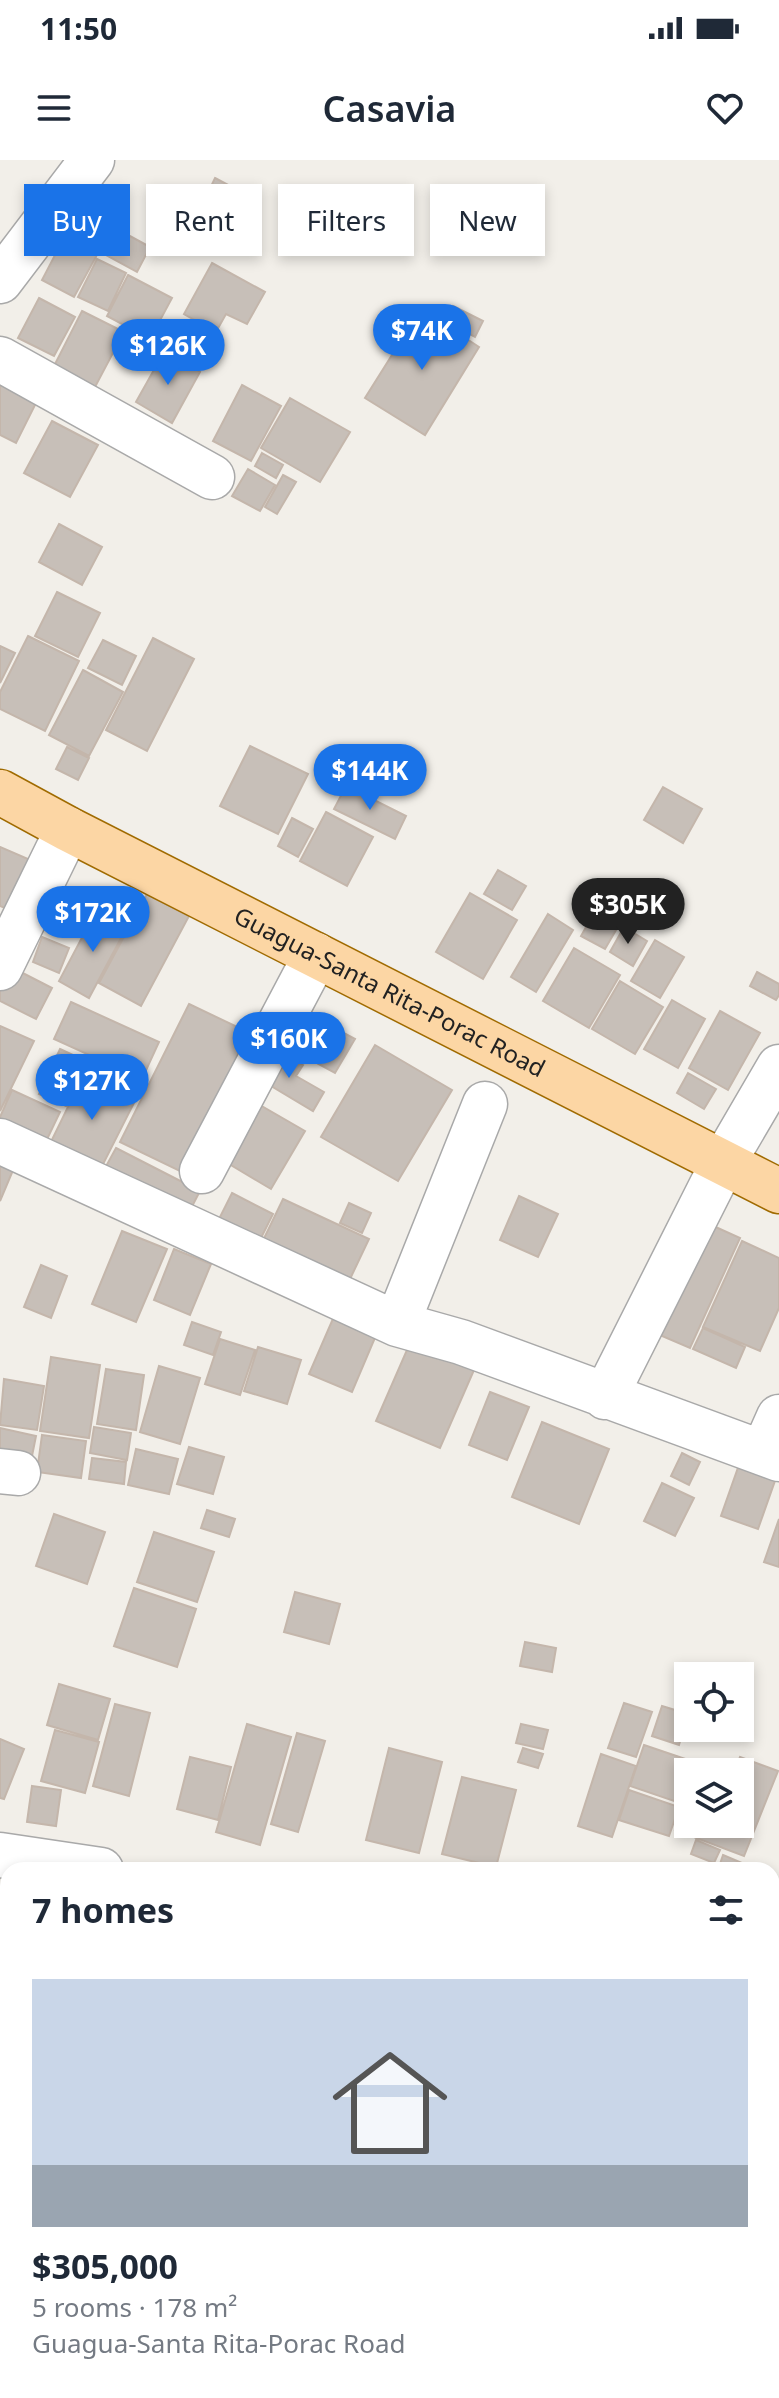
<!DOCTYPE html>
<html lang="en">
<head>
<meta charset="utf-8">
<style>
  body { margin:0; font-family:"Noto Sans",sans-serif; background:#f2f2f3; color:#1f2937; height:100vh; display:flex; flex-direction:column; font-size:30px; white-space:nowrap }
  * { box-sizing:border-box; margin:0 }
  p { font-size:26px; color:#747a83 }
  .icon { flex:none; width:44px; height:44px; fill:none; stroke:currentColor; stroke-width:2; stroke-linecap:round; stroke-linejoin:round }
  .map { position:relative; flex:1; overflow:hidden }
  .panel { position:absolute; left:0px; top:1702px; width:780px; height:536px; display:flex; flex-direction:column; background:#fff; border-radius:24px 24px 0 0; box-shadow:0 4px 12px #0003 }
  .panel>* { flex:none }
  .top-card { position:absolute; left:24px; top:24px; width:732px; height:72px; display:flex; gap:16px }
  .controls { position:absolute; left:674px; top:1502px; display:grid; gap:16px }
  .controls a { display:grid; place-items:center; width:80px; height:80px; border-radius:0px; background:#fff; box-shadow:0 4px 12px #0003; font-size:40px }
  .price { position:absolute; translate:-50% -68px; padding:0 18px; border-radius:28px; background:#1a73e8; color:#fff; font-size:26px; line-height:52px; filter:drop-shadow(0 2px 4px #0008) }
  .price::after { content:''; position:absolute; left:50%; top:48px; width:24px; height:18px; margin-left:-12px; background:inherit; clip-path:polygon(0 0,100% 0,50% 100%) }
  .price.current { background:#222; color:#fff }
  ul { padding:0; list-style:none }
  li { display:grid; align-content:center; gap:16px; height:424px; padding:0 32px }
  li+li { border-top:2px solid #e0e1e3 }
  li span { display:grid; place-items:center; height:248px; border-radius:0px; color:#555 }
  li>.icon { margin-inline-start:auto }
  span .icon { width:144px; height:144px; fill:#fffc; stroke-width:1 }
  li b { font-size:34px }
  h2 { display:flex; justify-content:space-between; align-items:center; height:96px; padding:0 32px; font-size:34px }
  .chip { padding:0 28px; border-radius:0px; background:#fff; box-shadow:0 4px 12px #0003; font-size:28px; line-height:72px }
  .chip.current { background:#1a73e8; color:#fff }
  .status { display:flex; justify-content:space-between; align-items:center; height:56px; padding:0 40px; background:#fff; direction:ltr }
  .status svg { height:22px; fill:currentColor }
  header { display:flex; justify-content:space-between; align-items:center; height:104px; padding:0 32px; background:#fff; font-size:36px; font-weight:600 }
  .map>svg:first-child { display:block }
  .farmland { fill:#eef0d5 }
  .building { fill:#c7bfb8; stroke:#c4b6ab; stroke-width:2 }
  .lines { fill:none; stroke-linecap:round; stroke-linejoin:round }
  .minor-casing { stroke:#a9a9a9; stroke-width:47 }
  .major-casing { stroke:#a06b00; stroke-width:47 }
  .minor { stroke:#fff; stroke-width:44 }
  .major { stroke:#fcd6a4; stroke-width:44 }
  .labels { text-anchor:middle; stroke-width:8; stroke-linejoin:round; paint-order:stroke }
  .street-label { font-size:24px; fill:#222; stroke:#fff }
</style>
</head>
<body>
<div class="status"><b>11:50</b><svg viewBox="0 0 49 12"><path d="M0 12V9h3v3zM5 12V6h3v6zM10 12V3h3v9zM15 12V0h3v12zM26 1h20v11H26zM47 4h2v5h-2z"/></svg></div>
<header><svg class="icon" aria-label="menu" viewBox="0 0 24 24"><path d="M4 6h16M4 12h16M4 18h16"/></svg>Casavia<svg class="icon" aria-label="heart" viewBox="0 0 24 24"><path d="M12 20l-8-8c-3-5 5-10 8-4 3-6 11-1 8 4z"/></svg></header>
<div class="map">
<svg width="779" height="2238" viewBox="0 0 779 2238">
  <rect width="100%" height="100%" fill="#f2efe9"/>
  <path class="farmland" d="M0,2152L8,2155V2230H288L284,2238H0Z"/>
  <path class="building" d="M215,18L247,35L233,65L201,47Z
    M75,46L150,87L137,112L62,71Z
    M65,76L98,93L74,137L42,120Z
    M97,99L126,113L108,151L78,137Z
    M212,103L265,132L247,164L226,154L216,172L184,154Z
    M128,115L172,138L150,179L107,156Z
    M39,138L75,157L54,196L18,178Z
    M453,146L483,161L475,177L445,161Z
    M421,149L479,187L425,275L365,238Z
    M82,151L124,172L95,227L54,206Z
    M164,192L200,212L172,263L136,242Z
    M0,212L41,233L16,283L0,275Z
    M242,225L281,246L251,301L213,281Z
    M290,238L350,272L320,322L261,288Z
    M52,261L98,285L70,337L24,313Z
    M262,293L283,305L276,318L255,306Z
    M248,309L275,325L260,351L232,336Z
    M283,315L296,322L277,354L265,347Z
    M59,364L102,387L82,425L39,402Z
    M57,432L100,453L78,497L35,476Z
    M28,476L79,501L45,571L0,549V532Z
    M153,478L194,499L147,591L106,570Z
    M103,480L136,496L122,525L88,508Z
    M0,486L15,493L0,523Z
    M83,510L123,532L89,596L49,575Z
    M250,586L308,614L278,674L220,646Z
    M67,587L89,598L78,620L56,609Z
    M346,626L406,656L395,679L334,649Z
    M663,627L702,649L683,683L644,660Z
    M326,652L373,677L347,726L300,701Z
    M292,658L313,669L298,697L278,686Z
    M0,687L35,702L14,752L0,746Z
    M498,710L526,726L512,750L484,734Z
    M470,733L517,760L483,819L436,792Z
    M147,734L189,756L141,846L99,823Z
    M599,744L623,758L605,789L581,776Z
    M96,751L127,767L89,838L59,821Z
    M548,754L573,770L536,832L511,817Z
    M624,767L647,781L633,806L610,792Z
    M42,777L69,788L59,813L33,802Z
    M655,780L684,797L660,838L631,821Z
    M574,788L620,815L589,868L543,841Z
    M11,807L52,828L36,859L0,841V828Z
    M757,812L779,824V835L776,840L750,826Z
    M620,821L663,847L635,894L592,869Z
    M672,840L705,859L678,908L644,889Z
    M71,842L159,882L142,919L54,879Z
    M189,844L252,874L184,1013L120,982Z
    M301,849L317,858L298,893L283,884Z
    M720,851L760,873L728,930L689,908Z
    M321,861L355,879L335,913L302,895Z
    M0,866L34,881L0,951Z
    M375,885L452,930L398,1021L321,977Z
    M274,888L303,905L296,916L324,932L313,951L256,917Z
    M60,889L88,902L66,946L39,934Z
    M88,906L140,931L96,1018L45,994Z
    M688,913L716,929L704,949L677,933Z
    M12,930L60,952L41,992L0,973V957Z
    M253,941L305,971L271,1029L219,998Z
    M0,988L19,996L0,1041Z
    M116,988L200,1031L183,1064L98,1021Z
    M232,1033L273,1054L253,1094L212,1073Z
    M519,1036L558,1054L538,1097L500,1080Z
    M283,1039L369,1079L341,1138L255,1097Z
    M349,1043L371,1053L362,1073L340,1063Z
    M698,1059L740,1078L690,1188L648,1170Z
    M122,1071L167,1089L136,1162L92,1144Z
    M742,1081L779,1098V1148L760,1191L703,1167Z
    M174,1089L211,1104L190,1155L154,1140Z
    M41,1105L67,1116L51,1158L24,1147Z
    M335,1154L377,1173L352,1232L309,1214Z
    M192,1162L221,1172L213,1195L184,1185Z
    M703,1168L745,1187L736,1208L693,1189Z
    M220,1179L255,1190L240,1235L205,1224Z
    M410,1183L474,1210L440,1288L376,1261Z
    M258,1187L301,1200L287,1244L244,1231Z
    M51,1197L100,1205L89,1278L40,1271Z
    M159,1206L200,1218L180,1284L140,1272Z
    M106,1209L144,1215L136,1270L97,1264Z
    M4,1219L44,1226L37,1270L0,1265Z
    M490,1232L529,1247L507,1300L469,1285Z
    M542,1262L609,1289L579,1364L512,1337Z
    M94,1267L131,1273L127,1300L90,1293Z
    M0,1268L36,1276L30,1306L0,1300Z
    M42,1275L86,1281L81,1318L37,1312Z
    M189,1287L224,1297L213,1334L177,1324Z
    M136,1289L178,1299L169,1334L128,1325Z
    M682,1293L700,1302L689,1325L671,1316Z
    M92,1298L126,1302L124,1324L89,1319Z
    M740,1302L777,1315L758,1369L721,1356Z
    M662,1323L694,1338L675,1376L644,1361Z
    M207,1350L235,1359L229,1377L201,1368Z
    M54,1354L105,1372L87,1424L36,1406Z
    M779,1359V1407L764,1402Z
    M154,1372L214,1392L197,1442L137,1422Z
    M134,1428L196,1449L177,1507L114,1486Z
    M295,1432L340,1444L329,1484L284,1472Z
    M525,1482L556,1488L552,1512L520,1506Z
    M59,1524L110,1539L98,1580L47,1565Z
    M624,1543L652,1552L636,1597L608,1588Z
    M115,1544L150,1553L129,1636L93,1626Z
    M662,1546L688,1554L679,1585L652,1576Z
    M247,1564L291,1577L260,1685L216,1672Z
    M521,1564L548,1570L543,1589L516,1583Z
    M55,1570L99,1582L85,1633L41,1621Z
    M297,1573L325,1581L298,1672L271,1664Z
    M0,1579L24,1589L4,1639L0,1638Z
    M644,1585L694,1602L691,1612H688L680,1643L630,1626Z
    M389,1588L442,1602L419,1693L366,1680Z
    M523,1588L543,1594L538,1608L518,1602Z
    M601,1594L636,1606L612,1677L578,1666Z
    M190,1597L231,1607L218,1660L177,1649Z
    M740,1597L778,1611L744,1696L675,1670L688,1636V1664H740V1612H734Z
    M462,1617L516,1630L496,1707L442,1694Z
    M32,1626L61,1630L56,1666L27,1662Z
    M629,1630L679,1647L669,1676L619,1660Z
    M696,1680L720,1690L714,1703L691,1694Z
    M723,1695L742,1703L739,1710H718Z
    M0,1841L8,1843V1922L0,1920Z
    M772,2002L779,2004V2029L772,2048Z
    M446,2230H500L497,2238H469Z"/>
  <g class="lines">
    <defs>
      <path id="minor" d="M0,121L92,0
        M0,199L212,317
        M0,808L68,669
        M0,981L397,1164L461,1182L779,1299
        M202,1011L316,795
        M397,1164L485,944
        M605,1237L723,1003L779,907
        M763,1293L779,1257
        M0,1311L18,1313
        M0,1695L101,1710
        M772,1798L779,1799"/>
      <g id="major">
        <path id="s1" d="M0,632L68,669L779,1031"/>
      </g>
    </defs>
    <use href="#minor" class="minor-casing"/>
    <use href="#major" class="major-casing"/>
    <use href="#minor" class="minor"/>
    <use href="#major" class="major"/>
  </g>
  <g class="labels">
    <g class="street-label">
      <text dy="8" stroke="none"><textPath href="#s1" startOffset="438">Guagua-Santa Rita-Porac Road</textPath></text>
    </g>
  </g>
</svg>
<div class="controls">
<a><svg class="icon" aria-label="locate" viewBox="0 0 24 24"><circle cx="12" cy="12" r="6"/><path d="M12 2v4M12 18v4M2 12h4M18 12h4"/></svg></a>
<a><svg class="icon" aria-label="layers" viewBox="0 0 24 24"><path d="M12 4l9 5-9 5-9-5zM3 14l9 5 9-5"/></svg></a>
</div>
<b class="price" style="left:422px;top:212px">$74K</b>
<b class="price" style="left:168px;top:227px">$126K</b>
<b class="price" style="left:370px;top:652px">$144K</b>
<b class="price current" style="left:628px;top:786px">$305K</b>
<b class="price" style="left:93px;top:794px">$172K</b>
<b class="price" style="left:289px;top:920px">$160K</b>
<b class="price" style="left:92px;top:962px">$127K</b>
<div class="top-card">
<a class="chip current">Buy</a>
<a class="chip">Rent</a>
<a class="chip">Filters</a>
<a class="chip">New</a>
</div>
<section class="panel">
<h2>7 homes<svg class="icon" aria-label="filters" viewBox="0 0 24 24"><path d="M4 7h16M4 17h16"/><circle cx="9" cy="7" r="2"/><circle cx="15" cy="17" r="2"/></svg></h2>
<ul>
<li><span style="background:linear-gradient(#c9d6e8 75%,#9aa5b1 0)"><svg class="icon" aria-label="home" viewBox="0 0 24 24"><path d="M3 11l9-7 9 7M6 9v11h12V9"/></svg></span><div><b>$305,000</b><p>5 rooms · 178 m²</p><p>Guagua-Santa Rita-Porac Road</p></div></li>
</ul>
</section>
</div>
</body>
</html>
